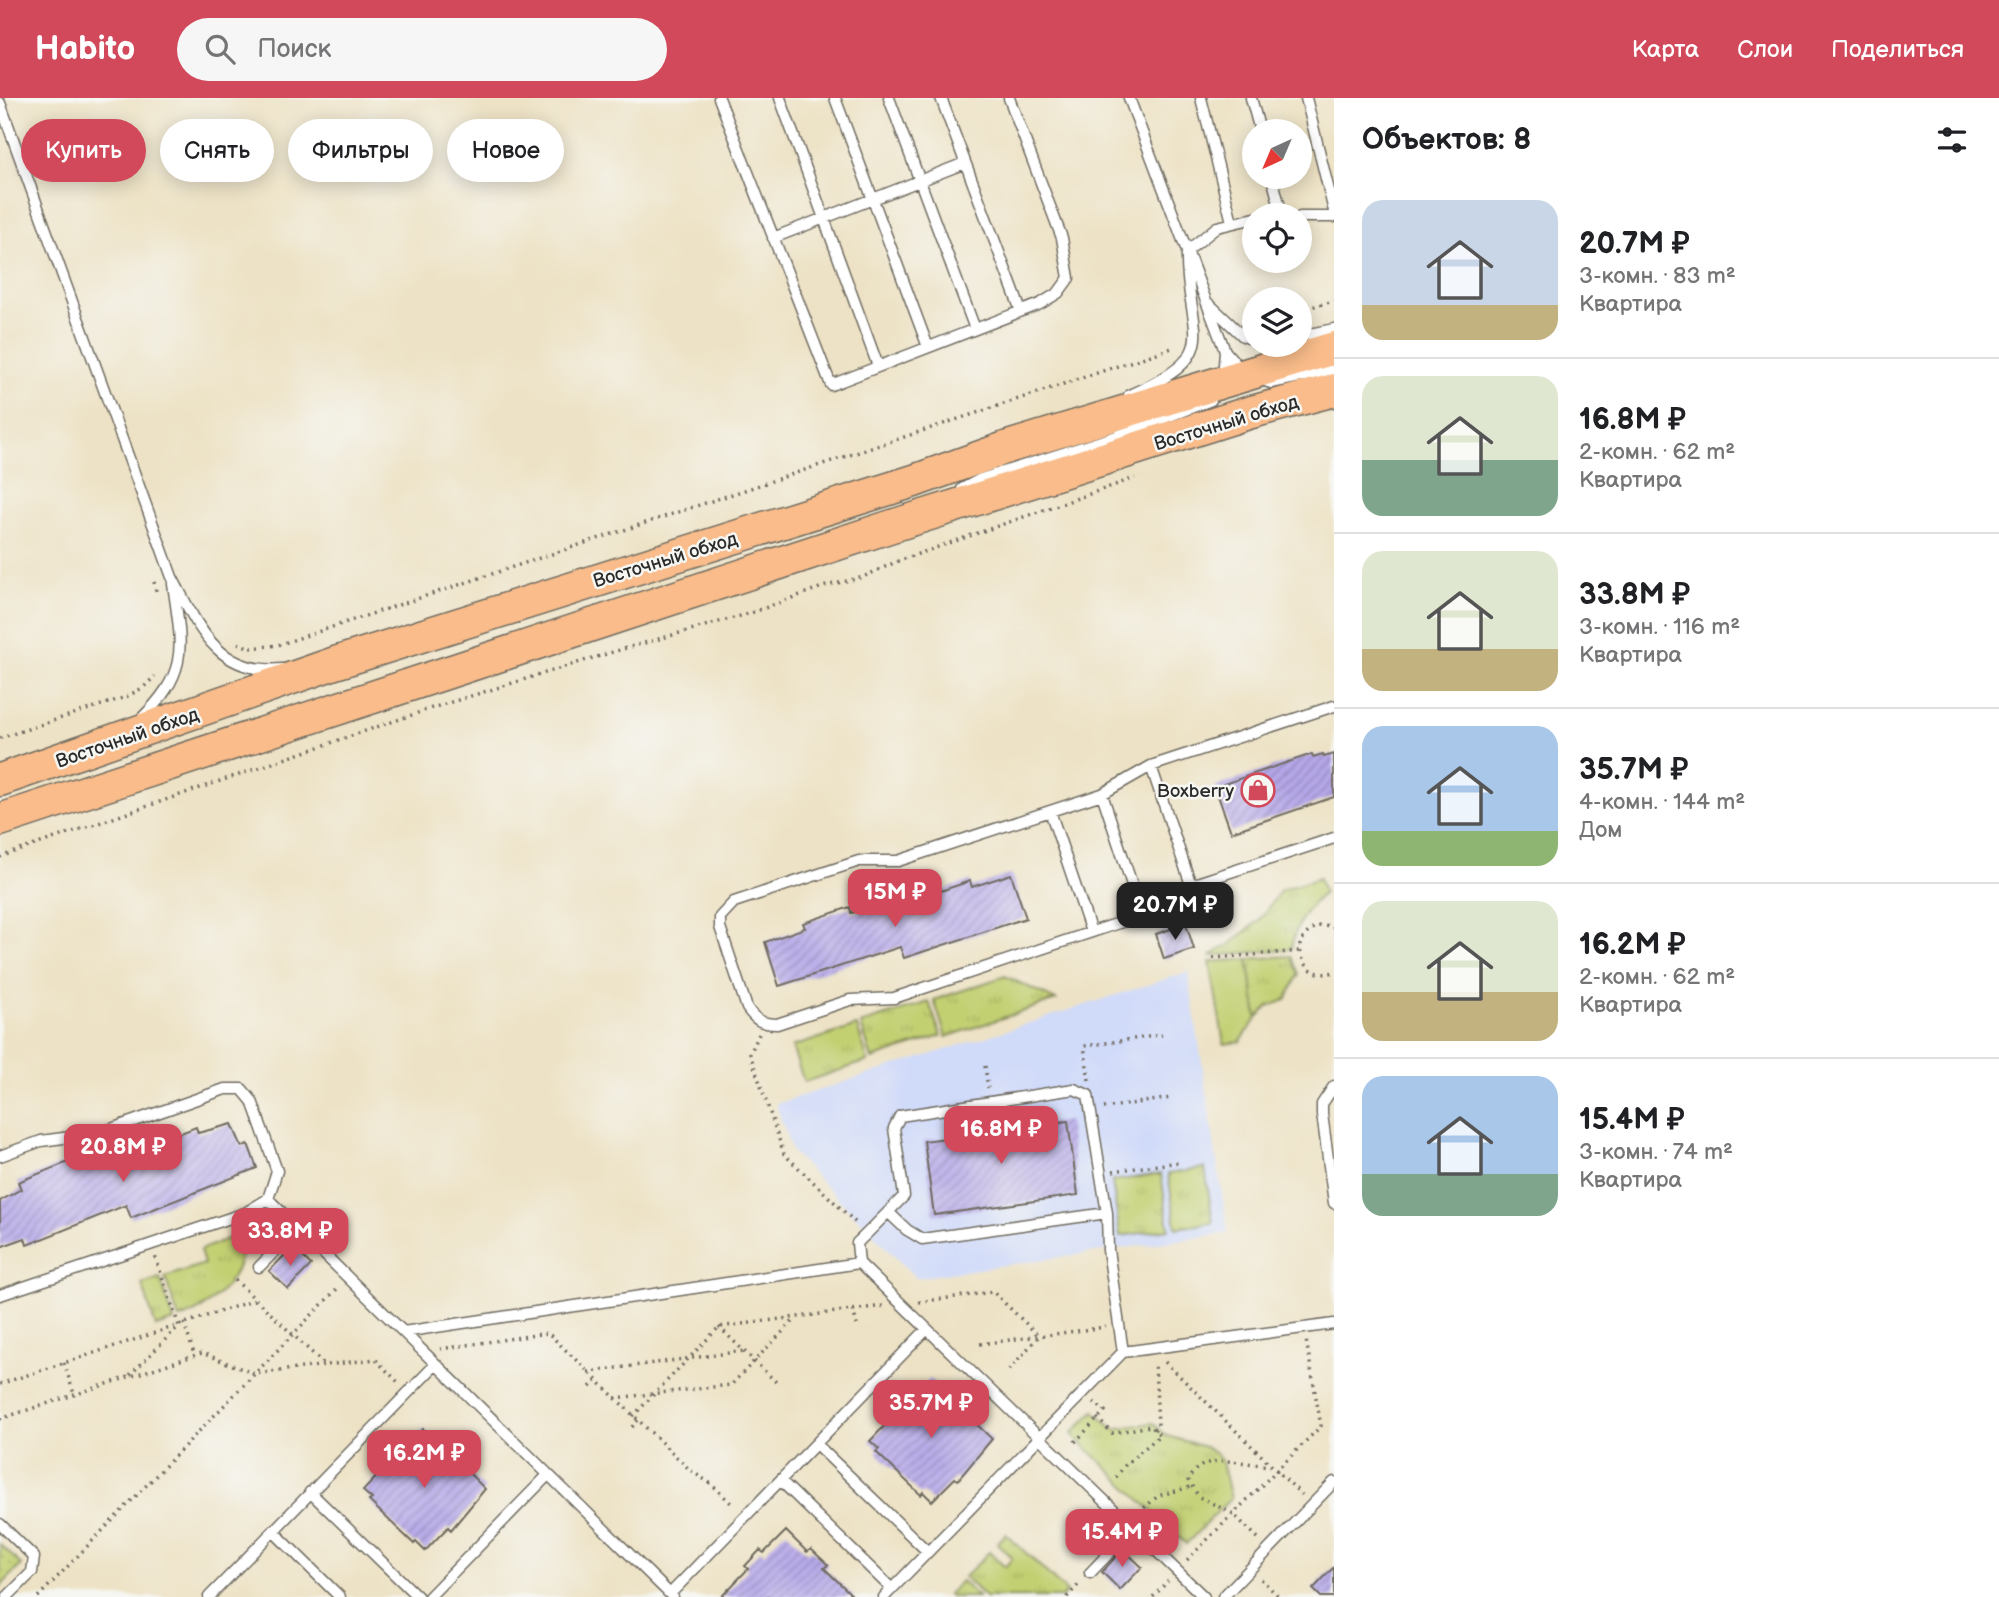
<!DOCTYPE html>
<html lang="ru">
<head>
<meta charset="utf-8">
<style>
  body { margin:0; font-family:"Balsamiq Sans",sans-serif; background:#f6f6f6; color:#202124; height:100vh; display:flex; flex-direction:column; font-size:26px; white-space:nowrap }
  * { box-sizing:border-box; margin:0 }
  p { font-size:23px; color:#757577 }
  .icon { flex:none; width:38px; height:38px; fill:none; stroke:currentColor; stroke-width:2; stroke-linecap:round; stroke-linejoin:round }
  .map { position:relative; flex:1; overflow:hidden }
  .side { display:flex; flex-direction:column; background:#fff; width:665px }
  .side>* { flex:none }
  .top-card { position:absolute; left:21px; top:21px; width:665px; height:63px; display:flex; gap:14px }
  .needle { width:46px; rotate:224deg }
  .buttons { position:absolute; left:1242px; top:21px; display:grid; gap:14px }
  .buttons a { display:grid; place-items:center; width:70px; height:70px; border-radius:50%; background:#fff; box-shadow:0 4px 18px #0003; font-size:35px }
  .price { position:absolute; translate:-50% -60px; padding:0 16px; border-radius:14px; background:#d1495b; color:#fff; font-size:23px; line-height:46px; filter:drop-shadow(0 2px 4px #0008) }
  .price::after { content:''; position:absolute; left:50%; top:42px; width:21px; height:16px; margin-left:-10px; background:inherit; clip-path:polygon(0 0,100% 0,50% 100%) }
  .price.on { background:#222; color:#fff }
  ul { padding:0; list-style:none }
  li { display:flex; align-items:center; gap:21px; height:175px; padding:0 28px }
  li+li { border-top:2px solid #e0e0e0 }
  li span { display:grid; place-items:center; flex:none; width:196px; height:140px; border-radius:21px; color:#555 }
  li>.icon { margin-inline-start:auto }
  span .icon { width:84px; height:84px; fill:#fffc; stroke-width:1 }
  li b { font-size:30px }
  h2 { display:flex; justify-content:space-between; align-items:center; height:84px; padding:0 28px; font-size:30px }
  .pill { padding:0 24px; border-radius:32px; background:#fff; box-shadow:0 4px 18px #0003; font-size:24px; line-height:63px }
  .pill.on { background:#d1495b; color:#fff }
  header { display:flex; align-items:center; gap:42px; box-sizing:border-box; height:98px; padding:0 35px; background:#d1495b; color:#fff }
  header strong { font-size:33px }
  nav { display:flex; gap:38px; margin-inline-start:auto; font-size:24px }
  .search { width:490px; height:63px; background:#f6f6f6; display:flex; align-items:center; gap:18px; box-sizing:border-box; padding:0 24px; border-radius:38px; color:#757577; font-size:26px }
  main { display:flex; flex:1; min-height:0 }
  .map>svg:first-child { display:block }
  .built { fill:#d0daf9 }
  .grass { fill:url(#grass-dots); stroke:#777e4e; stroke-width:2 }
  .park { fill:url(#park-tufts); stroke:#777e4e; stroke-width:2 }
  .garden { fill:#c3d072; stroke:#777e4e; stroke-width:2 }
  .building { fill:url(#building-hatch) }
  .lines { fill:none; stroke-linecap:round; stroke-linejoin:round }
  .service-casing { stroke:#6f6b61; stroke-width:13 }
  .primary-casing { stroke:#6f6b61; stroke-width:35 }
  .path { stroke:#6f6b61; stroke-width:3.5; stroke-dasharray:2 5; stroke-linecap:butt }
  .service { stroke:#fff; stroke-width:10 }
  .primary { stroke:#f9bc8a; stroke-width:32 }
  .labels { text-anchor:middle; stroke-width:5; stroke-linejoin:round; paint-order:stroke }
  .street-label { font-size:19px; fill:#2b2b2b; stroke:#f6f6f2 }
  .poi-label { font-size:19px; fill:#2b2b2b; stroke:#f6f6f2; text-anchor:end }
</style>
</head>
<body>
<header>
<strong>Habito</strong>
<div class="search"><svg class="icon" aria-label="search" viewBox="0 0 24 24"><circle cx="10" cy="10" r="6"/><path d="M15 15l6 6"/></svg>Поиск</div>
<nav><a>Карта</a><a>Слои</a><a>Поделиться</a></nav>
</header>
<main>
<div class="map">
<svg width="1334" height="1499" viewBox="0 0 1334 1499">
  <defs>
    <pattern id="grass-dots" width="8" height="8" patternUnits="userSpaceOnUse" patternTransform="scale(1.75)"><rect width="8" height="8" fill="#c3d072"/><path d="M2 2h.1M6 6h.1" fill="none" stroke="#a8b363" stroke-width="1.8" stroke-linecap="round"/></pattern>
    <pattern id="park-tufts" width="24" height="20" patternUnits="userSpaceOnUse" patternTransform="scale(1.75)"><rect width="24" height="20" fill="#c3d072"/><path d="M3 7l-1-3M5 7V3M7 7l1-3M15 17l-1-3M17 17v-4M19 17l1-3" fill="none" stroke="#a8b363"/></pattern>
    <pattern id="building-hatch" width="6" height="6" patternUnits="userSpaceOnUse" patternTransform="scale(1.75)"><rect width="6" height="6" fill="#b5a7e9"/><path d="M-1 1l2-2M0 6l6-6M5 7l2-2" fill="none" stroke="#9388bd"/></pattern>
  </defs>
  <rect width="100%" height="100%" fill="#f6f6f2"/>
  <filter id="ink" filterUnits="userSpaceOnUse"><feTurbulence type="fractalNoise" baseFrequency=".0143" numOctaves="2"/><feDisplacementMap in="SourceGraphic" scale="14" xChannelSelector="R" yChannelSelector="G"/><feConvolveMatrix kernelMatrix="1 2 1 2 8 2 1 2 1" color-interpolation-filters="sRGB"/></filter>
  <filter id="wash" filterUnits="userSpaceOnUse"><feTurbulence type="fractalNoise" baseFrequency=".00686" numOctaves="4" result="noise"/><feDisplacementMap in="SourceGraphic" scale="28" xChannelSelector="R" yChannelSelector="G"/><feGaussianBlur stdDeviation="1.57" result="paint"/><feColorMatrix in="noise" values="0 0 0 0 0 0 0 0 0 0 0 0 0 0 0 0 0 1.4 0 .05"/><feComposite in="paint" operator="in"/></filter>
  <g filter="url(#wash)">
    <rect width="100%" height="100%" fill="#ede2c5"/>
    <path class="built" d="M1188,874L1228,1135L916,1180L792,1054L776,1006Z"/>
    <path class="grass" d="M0,1446L21,1467L0,1489Z"/>
    <path class="park" d="M1319,780L1324,795C1306,810 1295,827 1291,851L1210,858L1233,844L1259,822L1281,792Z
      M1291,858L1299,876L1286,902L1269,908L1257,920L1248,861Z
      M1005,878L1056,902L946,939L934,902Z
      M929,904L941,938L872,961L861,926Z
      M857,928L868,963L804,984L792,949Z
      M1205,1070L1213,1125L1176,1130L1168,1076Z
      M1161,1076L1169,1131L1120,1138L1112,1083Z
      M239,1136C251,1172 212,1211 179,1221L165,1179L204,1166L200,1152Z
      M160,1180L174,1223L156,1229L142,1186Z
      M1094,1313L1113,1331L1153,1325L1167,1338L1205,1349L1216,1356L1222,1364L1231,1400L1186,1446L1072,1336Z
      M1006,1436L1067,1494L1062,1499H985L964,1479L989,1454L1005,1469L1012,1460L997,1445Z
      M961,1483L978,1499H951L948,1496Z"/>
    <path class="garden" d="M1248,861L1257,920L1240,944L1224,946L1210,864Z"/>
    <g id="blocks">
      <path class="building" d="M1312,656L1313,659L1323,656L1324,659L1334,656V699L1231,734L1215,689Z
        M1011,776L1026,820L904,860L900,849L779,888L765,844L805,830L803,825L850,809L851,815L886,807L889,817L928,804L926,798L970,783L972,789Z
        M1186,826L1194,851L1164,861L1156,836Z
        M1018,1018L1019,1029L1068,1023L1078,1097L934,1117L924,1043L974,1036L972,1025Z
        M232,1026L242,1049L248,1046L257,1070L131,1120L126,1107L27,1147L25,1140L0,1149V1103L21,1091L18,1084L68,1064L71,1069L86,1063L88,1068L108,1060L111,1068L147,1055L145,1049L196,1029L198,1035Z
        M293,1149L311,1167L288,1191L269,1173Z
        M930,1281L952,1302L955,1299L972,1315L969,1319L992,1341L958,1382L955,1380L932,1403L923,1394L921,1397L876,1354L879,1351L870,1343L893,1319L890,1316L905,1300L908,1304Z
        M423,1331L445,1352L448,1348L465,1365L462,1368L485,1391L451,1432L448,1429L425,1453L416,1444L414,1446L369,1403L372,1401L363,1393L386,1369L383,1366L398,1350L401,1353Z
        M786,1433L807,1454L811,1451L828,1467L824,1470L854,1499H721L748,1471L745,1468L760,1452L764,1455Z
        M1123,1451L1142,1469L1120,1492L1102,1474Z
        M1334,1469V1499H1321L1313,1491Z"/>
    </g>
  </g>
  <g filter="url(#ink)">
    <use href="#blocks" fill-opacity="0" stroke="#6f6b61" stroke-width="2"/>
    <g class="lines">
      <defs>
        <path id="service" d="M719,0L831,287L1040,206L1058,195L1069,180L1062,140L1009,0
          M780,0L878,268
          M835,0L928,249
          M889,0L975,231
          M941,0L1021,213
          M1129,0L1225,253L1242,273
          M1201,0L1232,124
          M1251,0L1260,33
          M1306,0L1334,113
          M0,5L172,479C198,528 217,577 282,571
          M1272,79L1282,117
          M1300,119H1334
          M773,140L965,65
          M1209,206L1243,238L1255,242
          M1300,238L1334,231
          M1223,280L1225,253
          M1265,283L1271,285L1334,272
          M1129,297C1231,254 1184,234 1187,153L1217,129L1255,120
          M962,391L981,381L1117,338L1211,302
          M140,622C190,573 182,550 173,486
          M1151,668L1191,787L1182,804L894,900L850,902L777,926C762,926 755,922 747,910L720,829V819L734,804L859,763H898L1102,696L1151,668L1334,608
          M1102,696L1142,817
          M1050,713L1091,834
          M1191,787L1334,740
          M1334,988L1322,1006V1016L1334,1105
          M0,1058L41,1043L100,1035L225,991H242L252,1003L277,1073L268,1101L673,1499
          M1107,1115L1108,1152L1123,1254
          M859,1165L857,1145C873,1130 888,1114 904,1098L894,1030L900,1018L1074,991L1088,997L1107,1115L922,1141L907,1132L888,1114
          M259,1169L298,1130
          M0,1197L245,1115L268,1101
          M403,1234L859,1165L1204,1499
          M816,1346L928,1454
          M781,1383L892,1491
          M310,1394L418,1499
          M0,1426L34,1459L32,1474L7,1499
          M273,1433L340,1499
          M1090,1475L1133,1430
          M670,1496L927,1231
          M209,1499L436,1266
          M429,1499L548,1377
          M884,1499L1123,1254L1334,1226
          M1223,1499L1334,1384"/>
        <path id="primary" d="M0,682L335,565L914,383L1008,349L1334,250
          M0,722L892,428L1248,315L1334,292"/>
      </defs>
      <use href="#service" class="service-casing"/>
      <use href="#primary" class="primary-casing"/>
      <path class="path" d="M1300,212L1334,203
        M154,484L157,496
        M238,545L250,550L278,547L1175,249
        M0,640L126,599L144,589L155,578
        M0,759L432,610L616,553L751,515L822,489L863,479L898,463L1135,380
        M1334,829C1318,824 1306,832 1300,847C1300,866 1314,881 1334,874
        M1213,860L1300,853
        M759,936L750,956L784,1056L856,1125
        M985,968L988,990
        M1089,982L1084,948L1162,937
        M1104,1010L1171,1000
        M1113,1073L1180,1064
        M235,1182L325,1267
        M919,1204L993,1194L1039,1238L1008,1273
        M853,1212L857,1227
        M184,1225L194,1256
        M719,1229L777,1285
        M980,1246L1106,1229
        M440,1251L548,1235L691,1373L710,1385L734,1408
        M1165,1264L1303,1398
        M64,1265L74,1296
        M588,1274L744,1253
        M130,1277L179,1228L155,1158
        M0,1286L255,1202
        M590,1289L597,1282
        M615,1300L731,1287L795,1221
        M633,1318L719,1229L883,1208
        M1097,1320L1112,1335L1151,1328L1160,1337L1126,1366L1114,1382
        M0,1321L202,1255L255,1276L375,1261L399,1285
        M632,1329L638,1322
        M1154,1332L1158,1328L1155,1265
        M1075,1344L1105,1313L1094,1304
        M1144,1410L1158,1398L1190,1389
        M1258,1440L1232,1415L1199,1399L1188,1382C1203,1352 1242,1366 1270,1368
        M1187,1462L1321,1328L1306,1242
        M1261,1481L1279,1499
        M38,1499L339,1189
        M1067,1499L1081,1484
        M1153,1499L1168,1483"/>
      <use href="#service" class="service"/>
      <use href="#primary" class="primary"/>
    </g>
  </g>
  <defs>
    <symbol id="shop-ring" viewBox="-11 -11 22 22"><circle r="9.5" fill="#f6f6f2" stroke="#d1495b" stroke-width="1.5"/><path d="M-5-2.5h2.3a2.7 3.5 0 0 1 5.4 0H5L5.5 6h-11ZM-1.5-2.5h3a1.5 2.3 0 0 0-3 0Z" fill="#d1495b"/></symbol>
  </defs>
  <g fill-rule="evenodd">
    <use href="#shop-ring" x="1239" y="673" width="38" height="38"/>
  </g>
  <g class="labels">
    <g class="street-label">
      <text transform="translate(1226 324) rotate(-17)" y="7">Восточный обход</text>
      <text transform="translate(665 461) rotate(-17)" y="7">Восточный обход</text>
      <text transform="translate(127 639) rotate(-19)" y="7">Восточный обход</text>
    </g>
    <g class="poi-label">
      <text x="1234" y="699">Boxberry</text>
    </g>
  </g>
</svg>
<div class="buttons">
<a><svg class="needle" viewBox="-14 -14 28 28"><path d="M0-13l5 13h-10z" fill="#e53935"/><path d="M0 13l5-13h-10z" fill="#757577"/></svg></a>
<a><svg class="icon" aria-label="locate" viewBox="0 0 24 24"><circle cx="12" cy="12" r="6"/><path d="M12 2v4M12 18v4M2 12h4M18 12h4"/></svg></a>
<a><svg class="icon" aria-label="layers" viewBox="0 0 24 24"><path d="M12 4l9 5-9 5-9-5zM3 14l9 5 9-5"/></svg></a>
</div>
<b class="price" style="left:895px;top:831px">15M ₽</b>
<b class="price on" style="left:1175px;top:844px">20.7M ₽</b>
<b class="price" style="left:1001px;top:1068px">16.8M ₽</b>
<b class="price" style="left:123px;top:1086px">20.8M ₽</b>
<b class="price" style="left:290px;top:1170px">33.8M ₽</b>
<b class="price" style="left:931px;top:1342px">35.7M ₽</b>
<b class="price" style="left:424px;top:1392px">16.2M ₽</b>
<b class="price" style="left:1122px;top:1471px">15.4M ₽</b>
<div class="top-card">
<a class="pill on">Купить</a>
<a class="pill">Снять</a>
<a class="pill">Фильтры</a>
<a class="pill">Новое</a>
</div>
</div>
<section class="side">
<h2>Объектов: 8<svg class="icon" aria-label="filters" viewBox="0 0 24 24"><path d="M4 7h16M4 17h16"/><circle cx="9" cy="7" r="2"/><circle cx="15" cy="17" r="2"/></svg></h2>
<ul>
<li><span style="background:linear-gradient(#c9d6e8 75%,#c2b280 0)"><svg class="icon" aria-label="home" viewBox="0 0 24 24"><path d="M3 11l9-7 9 7M6 9v11h12V9"/></svg></span><div><b>20.7M ₽</b><p>3-комн. · 83 m²</p><p>Квартира</p></div></li>
<li><span style="background:linear-gradient(#dfe7d0 60%,#7fa58c 0)"><svg class="icon" aria-label="home" viewBox="0 0 24 24"><path d="M3 11l9-7 9 7M6 9v11h12V9"/></svg></span><div><b>16.8M ₽</b><p>2-комн. · 62 m²</p><p>Квартира</p></div></li>
<li><span style="background:linear-gradient(#dfe7d0 70%,#c2b280 0)"><svg class="icon" aria-label="home" viewBox="0 0 24 24"><path d="M3 11l9-7 9 7M6 9v11h12V9"/></svg></span><div><b>33.8M ₽</b><p>3-комн. · 116 m²</p><p>Квартира</p></div></li>
<li><span style="background:linear-gradient(#a9c7e8 75%,#8fb573 0)"><svg class="icon" aria-label="home" viewBox="0 0 24 24"><path d="M3 11l9-7 9 7M6 9v11h12V9"/></svg></span><div><b>35.7M ₽</b><p>4-комн. · 144 m²</p><p>Дом</p></div></li>
<li><span style="background:linear-gradient(#dfe7d0 65%,#c2b280 0)"><svg class="icon" aria-label="home" viewBox="0 0 24 24"><path d="M3 11l9-7 9 7M6 9v11h12V9"/></svg></span><div><b>16.2M ₽</b><p>2-комн. · 62 m²</p><p>Квартира</p></div></li>
<li><span style="background:linear-gradient(#a9c7e8 70%,#7fa58c 0)"><svg class="icon" aria-label="home" viewBox="0 0 24 24"><path d="M3 11l9-7 9 7M6 9v11h12V9"/></svg></span><div><b>15.4M ₽</b><p>3-комн. · 74 m²</p><p>Квартира</p></div></li>
</ul>
</section>
</main>
</body>
</html>
